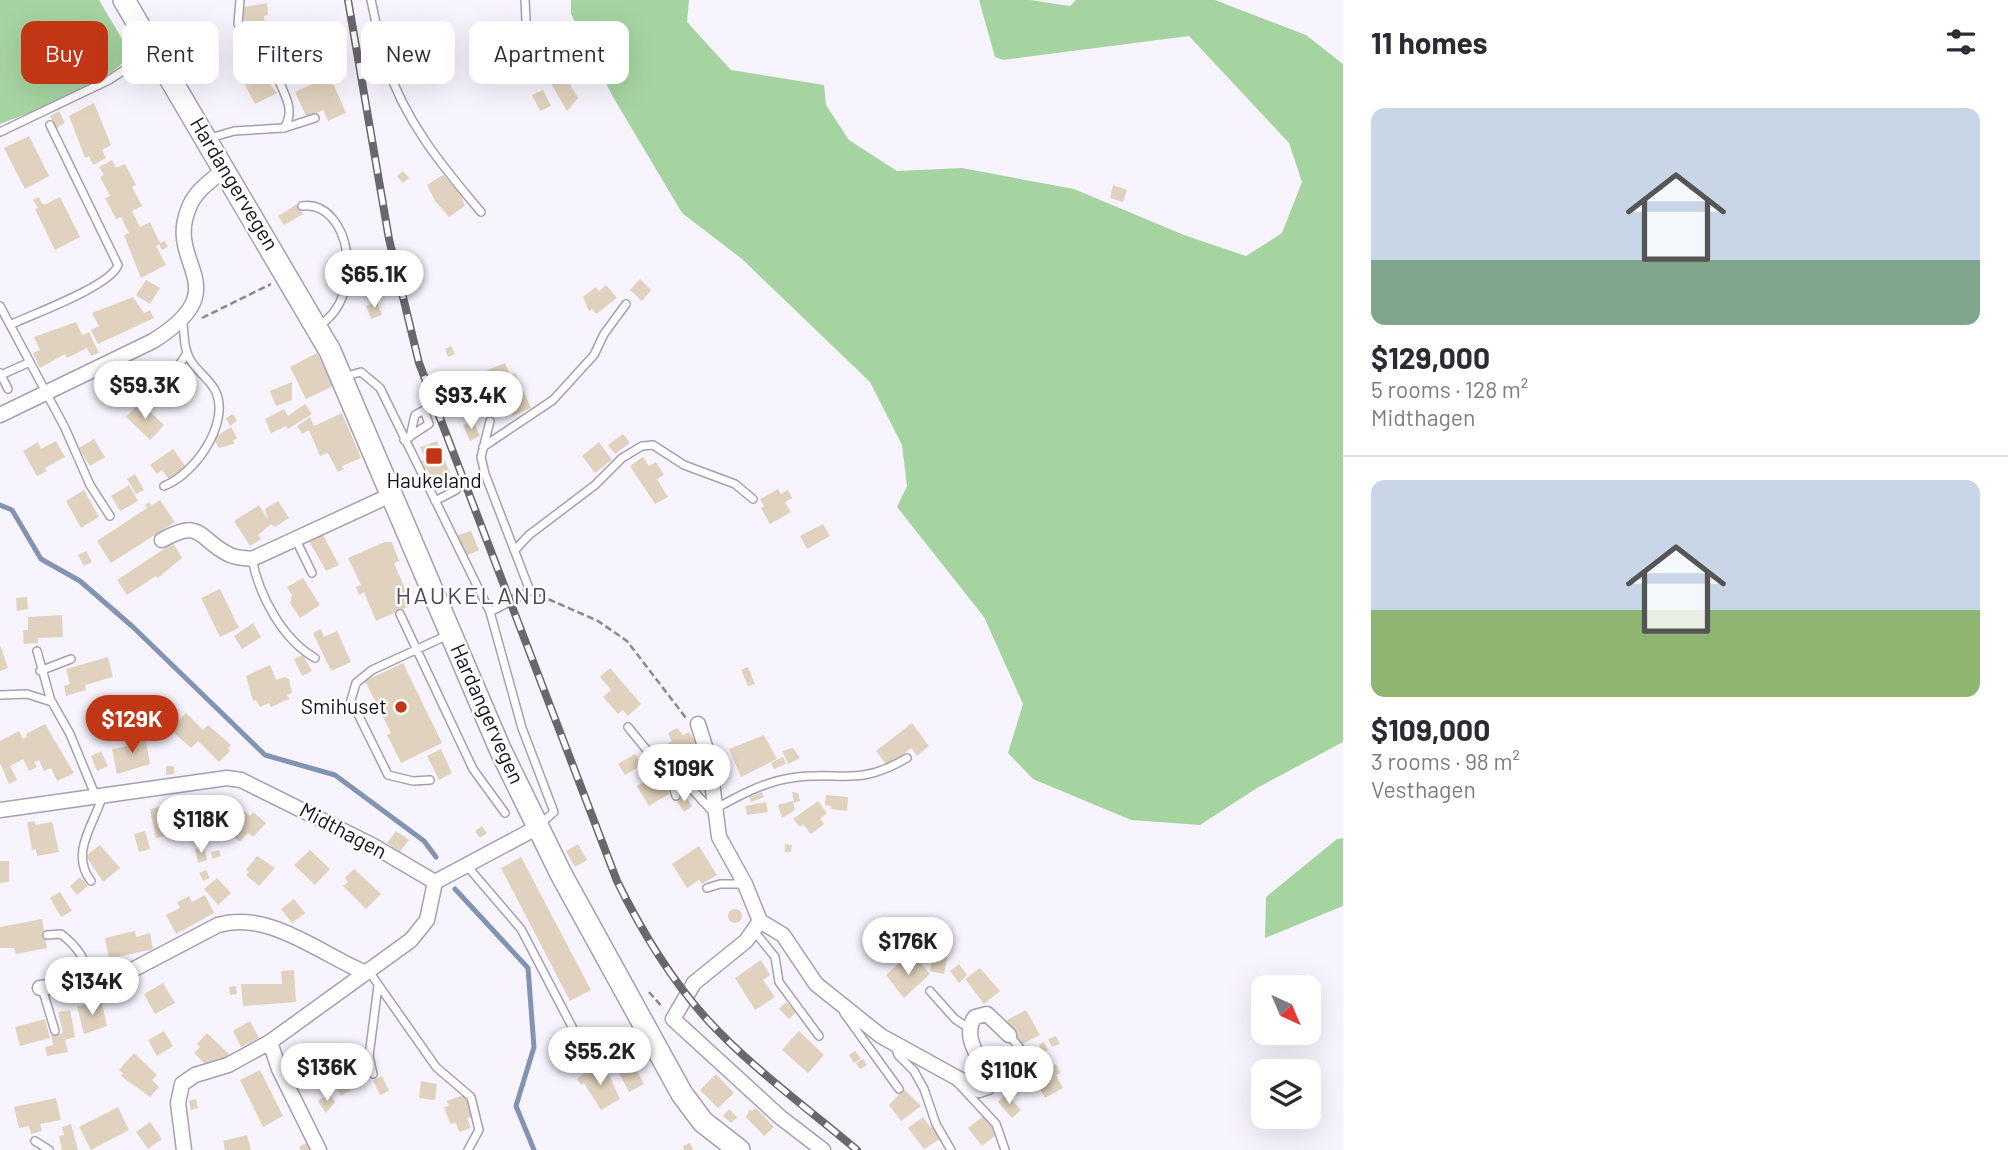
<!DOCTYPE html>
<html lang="en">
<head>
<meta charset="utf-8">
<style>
  body { margin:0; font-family:Barlow,sans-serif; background:#f7f7f7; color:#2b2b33; height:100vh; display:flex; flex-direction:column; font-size:26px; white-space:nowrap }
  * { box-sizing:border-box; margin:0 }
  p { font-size:23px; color:#7c7c81 }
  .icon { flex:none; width:38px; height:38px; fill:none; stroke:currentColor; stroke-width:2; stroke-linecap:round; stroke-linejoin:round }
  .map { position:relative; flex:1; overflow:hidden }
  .drawer { display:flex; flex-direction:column; background:#fff; width:665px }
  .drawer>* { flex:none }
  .hud { position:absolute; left:21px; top:21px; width:665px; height:63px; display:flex; gap:14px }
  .needle { width:46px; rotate:136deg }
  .controls { position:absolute; left:1251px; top:975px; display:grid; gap:14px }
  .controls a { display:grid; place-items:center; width:70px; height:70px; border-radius:14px; background:#fff; box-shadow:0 7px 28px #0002; font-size:35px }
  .price { position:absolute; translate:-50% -60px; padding:0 16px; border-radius:24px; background:#fff; color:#222; font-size:23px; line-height:46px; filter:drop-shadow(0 2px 4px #0008) }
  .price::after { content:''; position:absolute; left:50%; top:42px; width:21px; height:16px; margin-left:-10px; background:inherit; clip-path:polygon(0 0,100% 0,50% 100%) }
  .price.on { background:#c13715; color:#fff }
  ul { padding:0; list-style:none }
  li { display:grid; align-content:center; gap:14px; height:371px; padding:0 28px }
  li+li { border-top:2px solid #e1e1e2 }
  li span { display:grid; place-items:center; height:217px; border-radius:14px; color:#555 }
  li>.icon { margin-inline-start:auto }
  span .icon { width:126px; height:126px; fill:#fffc; stroke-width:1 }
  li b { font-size:30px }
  h2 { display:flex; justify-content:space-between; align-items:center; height:84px; padding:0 28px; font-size:30px }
  .tag { padding:0 24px; border-radius:14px; background:#fff; box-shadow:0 7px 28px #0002; font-size:24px; line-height:63px }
  .tag.on { background:#c13715; color:#fff }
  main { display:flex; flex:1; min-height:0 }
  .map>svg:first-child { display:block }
  .green { fill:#a6d4a1 }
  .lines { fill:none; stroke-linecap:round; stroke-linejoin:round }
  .stream { stroke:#8294b1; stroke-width:5 }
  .building { fill:#e0d2be }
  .service-casing { stroke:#a69eb2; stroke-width:10 }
  .minor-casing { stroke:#a69eb2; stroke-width:17 }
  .primary-casing { stroke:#a69eb2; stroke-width:24 }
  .path { stroke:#8c8890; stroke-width:2.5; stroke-dasharray:7 3.5; stroke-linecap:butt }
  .service { stroke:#fff; stroke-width:7 }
  .minor { stroke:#fff; stroke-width:14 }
  .primary { stroke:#fff; stroke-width:21 }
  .rail-casing { stroke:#6a676e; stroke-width:8 }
  .rail { stroke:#fff; stroke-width:5; stroke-dasharray:16; stroke-linecap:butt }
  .poi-dot { fill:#c13715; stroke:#fff; stroke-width:2.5 }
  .labels { text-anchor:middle; stroke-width:5; stroke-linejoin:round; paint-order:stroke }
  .street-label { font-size:21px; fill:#16131a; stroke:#fff }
  .poi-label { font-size:21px; fill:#16131a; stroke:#fff }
  .quarter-label { font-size:24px; letter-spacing:2px; fill:#4e4759; stroke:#fff }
</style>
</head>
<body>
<main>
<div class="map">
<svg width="1343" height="1150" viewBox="0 0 1343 1150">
  <rect width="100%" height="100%" fill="#f8f4fd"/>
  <path class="green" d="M0,0H99L131,54C100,90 44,107 0,124Z
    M571,0H689L687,22L731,70L824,85L826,105L849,140L897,171L962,168L1074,189L1184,235L1246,256L1282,233L1302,182L1289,143L1189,36L1003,60L995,57L979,0H1030L1070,6L1076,0H1215L1306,35L1343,64V742L1257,788L1200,825L1131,820L1033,779L1008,753L1023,704L984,617L897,507L907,486L902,445L870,382L742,259L682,213L613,97L571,14Z
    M1343,838V906L1265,938L1266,897L1337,839Z"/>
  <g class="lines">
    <path class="stream" d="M0,505L12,510L41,559L80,581L133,627L265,755L335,775L424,841L436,857
      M455,889L528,968L534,1047L516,1106L534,1150"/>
  </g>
  <path class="building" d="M267,3L268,15L264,16L265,24L258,26L259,38L249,39L248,31L243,27L244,7Z
    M293,40L302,61L271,74L263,53Z
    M549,48L578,98L567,111L535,56Z
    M262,74L277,93L255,104L244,83Z
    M330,76L346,113L328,121L323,110L307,118L295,92Z
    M543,90L551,106L540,111L532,95Z
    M94,103L111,145L102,150L106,158L93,165L89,156L85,158L69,116Z
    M59,111L65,123L56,128L50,116Z
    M29,136L49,176L25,189L4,148Z
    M112,160L116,168L125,164L136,185L132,187L142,206L132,211L140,227L150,222L160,243L165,241L168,247L162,250L159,244L156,246L166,265L141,278L124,235L129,233L121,217L116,219L105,198L110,196L100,177L104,175L99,167Z
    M403,171L409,178L403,183L397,176Z
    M443,175L456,189L458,188L465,206L449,217L435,201L427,185Z
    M1113,185L1127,190L1123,202L1110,198Z
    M39,197L42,204H46L60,197L80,237L55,250L35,209L38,208L33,200Z
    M297,204L303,214L284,225L278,216Z
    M640,279L651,290L642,301L630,290Z
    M146,280L160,288L150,304L136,295Z
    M606,285L617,298L596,314L592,309L589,311L583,297L596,287L599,291Z
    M133,297L144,313L150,310L154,318L98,344L91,330L99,326L92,313Z
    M377,302L382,315L371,319L366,306Z
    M76,322L82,335L89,332L99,353L91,356L87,348L67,358L65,354L40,368L33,353L40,350L34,337Z
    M451,346L455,354L448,357L445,349Z
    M317,353L333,386L306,399L290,367Z
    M505,363L510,375L515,373L531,408L513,416L508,403L500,407L496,398L485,402L478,386L489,382L485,371Z
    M117,370L134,382L123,397L106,386Z
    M292,382V400L276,406L270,391Z
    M140,402L164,425L150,440L126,417Z
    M305,404L312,414L288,429L286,426L271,433L265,419L284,409L288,416Z
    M342,413L361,458L342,466L344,469L338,472L328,453L320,456L309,430L302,434L297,426L310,417L314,426Z
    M233,414L237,421L230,426L226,418Z
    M473,421L480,436L470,441L463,425Z
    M231,427L237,438L233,441L234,444L219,448L213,438Z
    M623,434L630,443L615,454L608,445Z
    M94,439L105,457L90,466L79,448Z
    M56,441L65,457L45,468L47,471L37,476L23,451L38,442L41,449Z
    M437,441L450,473L433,480L422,461L426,460L420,447Z
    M599,442L612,460L595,473L582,456Z
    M173,449L188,470L171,482L162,470L157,474L150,465Z
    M643,457L649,466L656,462L664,475L657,479L668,497L655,504L630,466Z
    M135,474L144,490L136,494L127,479Z
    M129,485L138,501L120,511L111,496Z
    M778,489L781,494L788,490L792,498L785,502L791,512L770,524L761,508L764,506L760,499Z
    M84,490L99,517L81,528L66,501Z
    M160,500L175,522L111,563L97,541L147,508L145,505L149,502L151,506Z
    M278,501L289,518L275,527L271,524L258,535L261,539L250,546L234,521L259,505L268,520L265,509Z
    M823,524L830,536L807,549L800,536Z
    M471,531L479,550L466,556L458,535Z
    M323,535L339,565L326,571L309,541Z
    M385,542H392L394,548L399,561L394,563L412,605L376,621L364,592L359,595L356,587L361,585L348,558Z
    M173,543L182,558L158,578L156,576L127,595L117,580Z
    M86,551L92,562L84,566L78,555Z
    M303,578L320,605L300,618L290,603L292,595L287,587Z
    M220,589L239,628L220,637L201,598Z
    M27,597L28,609L17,611L16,598Z
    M62,615L63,637L38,638V643L24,644L23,630H28V617Z
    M253,623L261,637L242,649L234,636Z
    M321,629L324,637L337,631L351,662L331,671L313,633Z
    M0,645L8,668L0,671Z
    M303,655L312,671L302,676L294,659Z
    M108,657L113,677L85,685L86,690L66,696L64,686L70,684L66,669Z
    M403,663L442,743L401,763L387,735L391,733L365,681Z
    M270,665L276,680L285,677L289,679L292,693L287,695L289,699L271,707L269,703L260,707L256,700L253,701L246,676Z
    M748,667L755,684L748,686L741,670Z
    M610,668L641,704L628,716L623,710L618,714L603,697L611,690L600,677Z
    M186,713L203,730L208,725L231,745L228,748L230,751L219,762L198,741L191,748L166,726L174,717L178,721Z
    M912,723L929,746L917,756L911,748L888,767L876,751Z
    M45,724L74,773L57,781L51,768L44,771L39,760L34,762L37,767L29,771L23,759L10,766L17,780L9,784L0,763V741L19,731L23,739L27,737L26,734Z
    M677,728L683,735L689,732L697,744L690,748L696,759L674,767L668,757L673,754L667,744L672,741L668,733Z
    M764,735L777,759L741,777L729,749Z
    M145,736L150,764L117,774L112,749L128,746L127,740Z
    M793,748L800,758L788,764L782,751Z
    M441,749L452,773L439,780L427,756Z
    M101,751L108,766L97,771L91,756Z
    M635,754L642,765L625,775L618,764Z
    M783,757L786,764L774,769L771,763Z
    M166,766H174V774L166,775Z
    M661,772L669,794L649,806L637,786Z
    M762,792L764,797L751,802L749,797Z
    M792,792L798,793L800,801L794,803Z
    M685,795L692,806L684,812L677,801Z
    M826,795L848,797L847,811L831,809V806L825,805Z
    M190,801L193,819L185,821L184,832L156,838L150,809Z
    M233,801L250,816L253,812L266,823L253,837L248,833L240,841L217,828L221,824L216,820Z
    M793,801L795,810L782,818L778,805Z
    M818,801L827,813L820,819L824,824L811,834L803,824L800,827L793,819Z
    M766,802L768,812L747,815L745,806Z
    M204,820L201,833L196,836L188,833L186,824Z
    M35,821V825L52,822L59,852L37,856L36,849L32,850L27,822Z
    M482,826L487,833L480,838L475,831Z
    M145,831L150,849L139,852L134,834Z
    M396,831L409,840L400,852L387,843Z
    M578,844L587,860L575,867L566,851Z
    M785,844L792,845L791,852H785Z
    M100,845L120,868L103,882L86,856Z
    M699,846L717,875L702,884L699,880L687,888L672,864Z
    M204,847L207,860L198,863L195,849Z
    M219,850L221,856L212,859L211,852Z
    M310,850L330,869L315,885L294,865Z
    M257,856L275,868L259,886L246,875L249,872L246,870Z
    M521,857L591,990L570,1001L501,868Z
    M0,861H9V882L0,883Z
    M354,869L381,894L366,909L343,886L348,882L345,878Z
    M206,870L210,878L203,881L199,873Z
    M80,877L88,886L77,895L70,886Z
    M217,878L231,893L218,905L204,889Z
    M60,892L72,911L61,917L50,898Z
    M205,895L214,913L176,934L166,915L180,908L177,902L189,896L192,902Z
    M294,899L305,913L292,923L281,909Z
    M728 916a7 7 0 1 1 14 0a7 7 0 1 1-14 0Z
    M42,919L47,948L16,954L14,948H0V927Z
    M135,931L136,937L150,933L153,949L109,959L105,938Z
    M933,951L948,953L944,974L930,971Z
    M916,958L930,974L904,998L886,975L900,962L905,967Z
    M761,960L770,975L763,980L775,997L755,1010L735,978Z
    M959,964L967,975L959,983L950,971Z
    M980,968L1000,991L984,1004L965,979Z
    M294,970L296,1002L243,1006L241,984H282L281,971Z
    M163,983L175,1003L155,1014L144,994Z
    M236,986L237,994L230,995L229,987Z
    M786,1002L796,1012L789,1019L779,1009Z
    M102,1003L107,1026L84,1034L77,1006Z
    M70,1010L75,1037L65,1040L68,1052L47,1056L45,1047L53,1045L51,1035L63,1033L58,1012Z
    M1026,1010L1040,1035L1020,1045L1007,1020Z
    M45,1019L50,1038L20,1046L15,1027Z
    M250,1021L259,1038L241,1047L233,1031Z
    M164,1031L173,1046L157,1056L148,1040Z
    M799,1031L824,1055L808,1073L782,1050Z
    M207,1033L229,1054L219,1065L214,1060L208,1067L194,1053L200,1047L197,1044Z
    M1056,1036L1060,1044L1052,1047L1048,1039Z
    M1044,1042L1048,1050L1043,1053L1039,1045Z
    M622,1044L644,1084L629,1092L608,1052Z
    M855,1051L861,1059L854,1063L849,1055Z
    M134,1053L157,1075L152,1080L159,1087L150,1097L121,1076L123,1073L119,1070Z
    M353,1058L364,1074L352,1082L355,1087L341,1096L328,1074Z
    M863,1059L867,1065L860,1069L856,1063Z
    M598,1063L606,1077L609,1075L620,1099L601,1110L584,1083L581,1085L577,1079Z
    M1056,1064L1060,1073L1056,1075L1063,1088L1045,1098L1033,1076Z
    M260,1070L283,1116L263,1127L240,1080Z
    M716,1074L734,1093L718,1108L700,1090Z
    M382,1076L389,1091L380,1095L373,1080Z
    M421,1081L437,1084L435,1100L419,1098Z
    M904,1089L921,1106L901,1121L889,1105Z
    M329,1094L335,1102L326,1113L318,1101Z
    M466,1094L475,1116L467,1118L471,1128L459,1132L456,1123L450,1124L444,1107L449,1106L447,1101Z
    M1006,1094L1021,1110L1012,1118L998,1102Z
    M56,1098L61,1120L40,1124L42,1131L31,1134L29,1126L19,1128L14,1107Z
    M196,1099L198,1108L191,1110L189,1101Z
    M118,1107L129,1130L91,1150L79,1127Z
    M756,1108L774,1127L764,1136L746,1117L750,1109L752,1111Z
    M729,1109L737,1117L731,1123L723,1116Z
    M985,1115L996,1135L982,1146L968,1128Z
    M923,1117L931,1128L934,1126L940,1139L924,1149L908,1128Z
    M150,1122L162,1139L148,1149L136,1132Z
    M71,1124L78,1150H62L59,1136L64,1135L62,1127Z
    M247,1135L251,1150H225L223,1141Z
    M309,1141L314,1150H301L299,1147Z
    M690,1143L693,1150H684L683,1146Z"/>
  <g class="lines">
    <defs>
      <path id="service" d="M371,0C376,21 379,43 386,63C405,121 442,166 481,212
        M525,0L527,39L532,61
        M238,24L240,0
        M279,81C286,97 295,112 284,128
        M0,132L109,80L150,53
        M207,139L234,131L284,128L315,118
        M302,206C350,199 368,297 318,326
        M0,306L65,428L90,485L110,516
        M12,324C33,314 111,286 118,265L50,125
        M0,373L8,389
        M1,375L30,362
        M343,377L361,372L380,388L490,612L522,728L554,812L539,825
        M147,403L170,379L187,353
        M490,421L481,457L485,474L530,591L490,612
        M404,440L429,424L424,410L415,415L410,437
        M483,447L553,400L594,355L604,334L626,304
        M164,486C194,475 230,424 216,392C209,377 191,368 187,352C183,342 185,331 182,320
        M435,501L456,490
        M296,540L312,573
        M515,550L529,535L595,485L622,458L642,446L653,445L684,465L735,484L753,499
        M252,559C259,595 282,639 315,658
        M400,614L473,769L505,813
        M37,651L51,701
        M40,671L71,659
        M0,695L27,694L52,702L70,734L96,797
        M628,727L650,754L686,783L714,813
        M674,775L671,781L676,796
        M430,780L413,781L388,775L351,700L356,683L372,670L448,635
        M715,809C738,796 764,782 791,778C840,770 856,788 907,758
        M467,866L521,929L580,1042
        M91,881C69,853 95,823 102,797
        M707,888L720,884H744
        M754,931L775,957L779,982L819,1036
        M47,935L61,934C78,947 86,960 91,980
        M368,970L436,1067L471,1097L479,1130L468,1150
        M42,988L55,1031
        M930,991L955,1019L970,1029
        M844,1013L899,1089
        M1009,1035L1035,1066
        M895,1046L898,1055L914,1071L924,1089L936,1124L951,1150
        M373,1074L369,1056L378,986
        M956,1081L996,1124L1005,1150
        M35,1141L49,1150"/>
      <path id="minor" d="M0,415L153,341C239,287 166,266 188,210C194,192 210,181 224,170
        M162,540C203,517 198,540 230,555C236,558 246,558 252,559L393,494
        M698,724L709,759L719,837L745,884L760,921L746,941L694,983L673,1019L780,1117L823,1150
        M0,810L227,778L241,780L372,845L435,882
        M760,921L783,935L816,984L881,1036L979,1090L988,1087L990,1081C983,1061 960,1038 975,1017L987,1014L1009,1035
        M40,988L117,978L218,925C268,910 319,953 364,972
        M270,1042L279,1069L319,1150
        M184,1150L178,1103L182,1084L195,1075L228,1065L270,1042L411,940L427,920L435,882L538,827"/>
      <path id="primary" d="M124,0L330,351L500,749L561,874L682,1094L703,1122L739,1150"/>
    </defs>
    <use href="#service" class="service-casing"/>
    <use href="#minor" class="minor-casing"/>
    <use href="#primary" class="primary-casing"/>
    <path class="path" d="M202,318L271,284
      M539,595L598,621L627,641L686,718
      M649,992L663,1008"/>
    <use href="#service" class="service"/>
    <use href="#minor" class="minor"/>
    <use href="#primary" class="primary"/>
    <defs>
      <path id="rail" d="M348,0L389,239L419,363L617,881C641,930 668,975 704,1016C749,1066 806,1107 857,1150"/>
    </defs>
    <use href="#rail" class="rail-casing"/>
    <use href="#rail" class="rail"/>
  </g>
  <g class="poi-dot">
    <rect x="425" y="447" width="18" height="18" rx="3.5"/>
    <circle cx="401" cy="707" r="7"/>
  </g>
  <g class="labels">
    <g class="street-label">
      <text transform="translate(234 184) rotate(59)" y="7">Hardangervegen</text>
      <text transform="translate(487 714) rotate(66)" y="7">Hardangervegen</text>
      <text transform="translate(343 831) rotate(28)" y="7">Midthagen</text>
    </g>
    <g class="poi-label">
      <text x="434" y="488">Haukeland</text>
      <text x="387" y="714" text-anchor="end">Smihuset</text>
    </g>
    <g class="quarter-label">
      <text x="472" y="604">HAUKELAND</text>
    </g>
  </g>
</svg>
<div class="controls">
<a><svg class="needle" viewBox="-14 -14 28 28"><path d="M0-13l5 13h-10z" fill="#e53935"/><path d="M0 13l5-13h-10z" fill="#7c7c81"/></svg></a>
<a><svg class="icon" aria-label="layers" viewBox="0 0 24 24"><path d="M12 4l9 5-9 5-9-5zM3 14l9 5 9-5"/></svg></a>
</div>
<b class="price" style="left:374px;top:310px">$65.1K</b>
<b class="price" style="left:145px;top:421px">$59.3K</b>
<b class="price" style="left:471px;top:431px">$93.4K</b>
<b class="price on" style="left:132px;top:755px">$129K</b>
<b class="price" style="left:684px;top:804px">$109K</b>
<b class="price" style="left:201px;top:855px">$118K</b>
<b class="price" style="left:908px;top:977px">$176K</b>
<b class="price" style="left:92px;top:1017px">$134K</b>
<b class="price" style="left:600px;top:1087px">$55.2K</b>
<b class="price" style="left:327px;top:1103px">$136K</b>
<b class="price" style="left:1009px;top:1106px">$110K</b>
<div class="hud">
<a class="tag on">Buy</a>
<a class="tag">Rent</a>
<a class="tag">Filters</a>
<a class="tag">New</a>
<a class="tag">Apartment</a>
</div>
</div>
<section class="drawer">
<h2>11 homes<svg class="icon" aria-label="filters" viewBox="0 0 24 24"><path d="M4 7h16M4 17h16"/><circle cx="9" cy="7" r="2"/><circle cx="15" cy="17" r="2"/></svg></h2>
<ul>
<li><span style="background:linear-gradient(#c9d6e8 70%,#7fa58c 0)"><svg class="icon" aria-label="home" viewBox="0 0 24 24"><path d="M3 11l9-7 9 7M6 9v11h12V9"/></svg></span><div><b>$129,000</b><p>5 rooms · 128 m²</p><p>Midthagen</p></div></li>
<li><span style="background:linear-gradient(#c9d6e8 60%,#8fb573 0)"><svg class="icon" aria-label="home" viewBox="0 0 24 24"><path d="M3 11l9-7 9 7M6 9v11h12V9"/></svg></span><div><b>$109,000</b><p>3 rooms · 98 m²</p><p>Vesthagen</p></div></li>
</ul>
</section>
</main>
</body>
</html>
